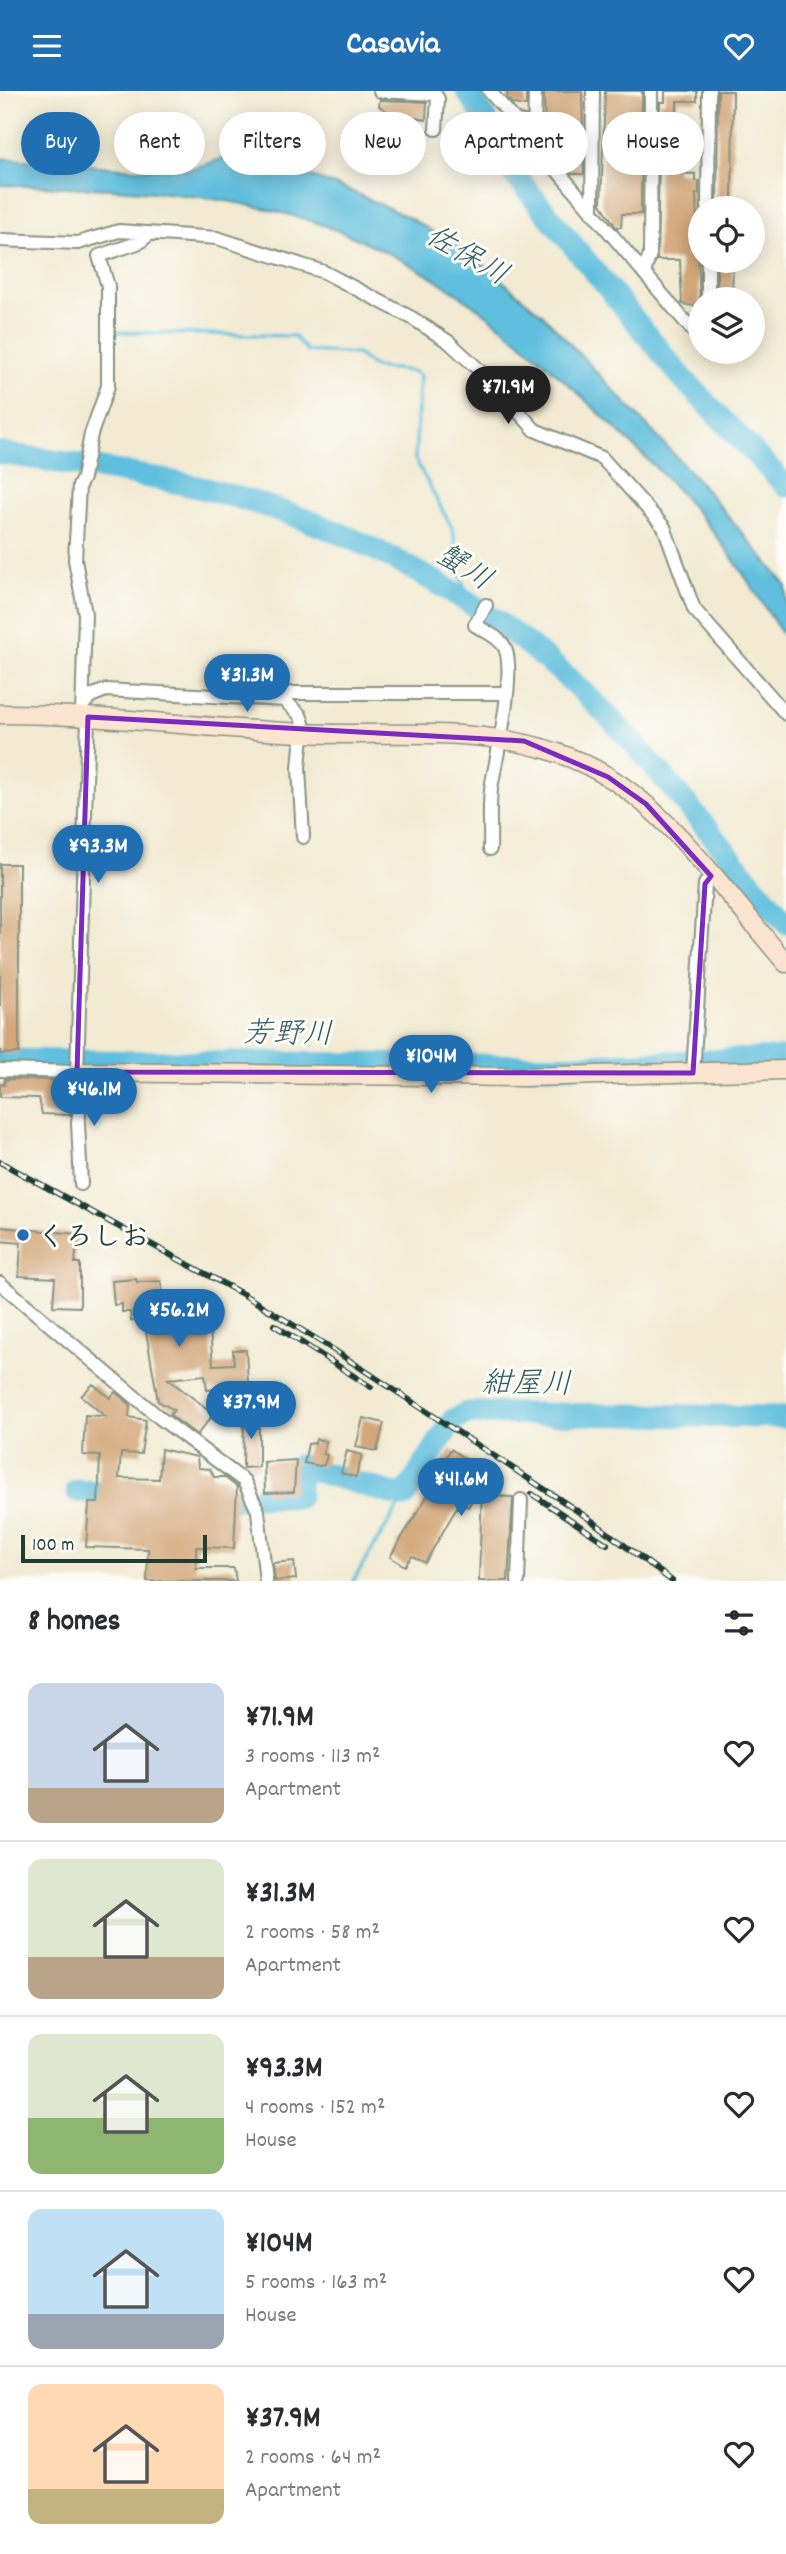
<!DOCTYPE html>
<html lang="en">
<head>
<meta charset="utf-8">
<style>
  body { margin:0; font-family:Dekko,"Klee One",sans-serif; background:#f7f7f7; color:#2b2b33; height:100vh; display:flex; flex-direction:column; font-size:26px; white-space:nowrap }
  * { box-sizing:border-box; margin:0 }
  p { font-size:23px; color:#7c7c81 }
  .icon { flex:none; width:38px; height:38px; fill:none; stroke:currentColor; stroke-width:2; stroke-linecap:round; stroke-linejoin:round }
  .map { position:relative; height:1490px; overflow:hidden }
  .details { display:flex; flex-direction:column; background:#fff; flex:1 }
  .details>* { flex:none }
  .guide { position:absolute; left:21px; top:21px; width:746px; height:63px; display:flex; gap:14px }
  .fabs { position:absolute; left:688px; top:105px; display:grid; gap:14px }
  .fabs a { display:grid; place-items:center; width:77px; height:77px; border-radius:50%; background:#fff; box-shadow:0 4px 18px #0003; font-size:35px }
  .scale { position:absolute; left:21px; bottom:18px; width:186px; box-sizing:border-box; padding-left:7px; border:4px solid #1f3d34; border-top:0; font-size:19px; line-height:24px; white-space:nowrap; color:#1f3d34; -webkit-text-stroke:5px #fdfcf7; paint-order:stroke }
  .price { position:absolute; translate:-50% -60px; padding:0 16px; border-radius:24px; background:#1f6fb2; color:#fff; font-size:23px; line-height:46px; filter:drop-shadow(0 2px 4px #0008) }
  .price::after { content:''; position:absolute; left:50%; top:42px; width:21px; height:16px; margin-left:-10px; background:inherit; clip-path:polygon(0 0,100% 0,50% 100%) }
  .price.current { background:#222; color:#fff }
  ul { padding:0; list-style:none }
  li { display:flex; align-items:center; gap:21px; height:175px; padding:0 28px }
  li+li { border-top:2px solid #e1e1e2 }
  li span { display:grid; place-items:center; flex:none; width:196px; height:140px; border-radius:14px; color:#555 }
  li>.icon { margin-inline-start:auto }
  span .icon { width:84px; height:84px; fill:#fffc; stroke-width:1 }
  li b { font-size:30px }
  h2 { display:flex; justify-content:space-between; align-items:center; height:84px; padding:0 28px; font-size:30px }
  .pill { padding:0 24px; border-radius:32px; background:#fff; box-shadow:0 4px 18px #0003; font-size:24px; line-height:63px }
  .pill.current { background:#1f6fb2; color:#fff }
  header { display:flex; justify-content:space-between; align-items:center; height:91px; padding:0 28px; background:#1f6fb2; color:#fff; font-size:32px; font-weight:800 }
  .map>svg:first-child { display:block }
  .water { fill:#60bfde; stroke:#407e89; stroke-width:2 }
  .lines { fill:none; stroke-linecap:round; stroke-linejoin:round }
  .stream { stroke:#60bfde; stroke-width:3.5 }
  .river { stroke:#60bfde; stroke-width:23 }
  .building { fill:#d3a77a }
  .street-casing { stroke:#889483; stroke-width:16 }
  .secondary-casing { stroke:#889483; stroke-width:21 }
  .street { stroke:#fff; stroke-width:12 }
  .secondary { stroke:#fce5d0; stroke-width:18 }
  .rail-casing { stroke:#1f3d34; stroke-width:6 }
  .rail { stroke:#fdfcf7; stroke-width:3.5; stroke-dasharray:10; stroke-linecap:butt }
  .marked { fill:none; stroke:#7b2cbf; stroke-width:5; stroke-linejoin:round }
  .poi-dot { fill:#1f6fb2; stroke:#fdfcf7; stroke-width:2.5 }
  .labels { text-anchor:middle; stroke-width:6; stroke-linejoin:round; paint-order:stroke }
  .poi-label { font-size:28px; font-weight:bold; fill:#1f3d34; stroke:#fdfcf7; text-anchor:start }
  .water-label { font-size:30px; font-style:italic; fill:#2f5e5e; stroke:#fdfcf7 }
</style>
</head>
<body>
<header><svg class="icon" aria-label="menu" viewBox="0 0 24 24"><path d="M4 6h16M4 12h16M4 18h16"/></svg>Casavia<svg class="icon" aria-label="heart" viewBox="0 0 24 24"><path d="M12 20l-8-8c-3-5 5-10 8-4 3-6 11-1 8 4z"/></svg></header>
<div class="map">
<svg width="786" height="1490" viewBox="0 0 786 1490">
  <rect width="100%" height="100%" fill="#fdfcf7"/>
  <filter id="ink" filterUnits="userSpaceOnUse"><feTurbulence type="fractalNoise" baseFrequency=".0143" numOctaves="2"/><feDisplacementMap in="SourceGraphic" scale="14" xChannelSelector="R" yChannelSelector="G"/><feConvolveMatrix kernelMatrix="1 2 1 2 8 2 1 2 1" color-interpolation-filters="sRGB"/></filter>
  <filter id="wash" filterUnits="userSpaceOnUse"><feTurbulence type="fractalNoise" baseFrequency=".00686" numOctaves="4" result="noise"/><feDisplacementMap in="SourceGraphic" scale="28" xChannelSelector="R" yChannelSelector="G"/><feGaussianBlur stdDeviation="1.57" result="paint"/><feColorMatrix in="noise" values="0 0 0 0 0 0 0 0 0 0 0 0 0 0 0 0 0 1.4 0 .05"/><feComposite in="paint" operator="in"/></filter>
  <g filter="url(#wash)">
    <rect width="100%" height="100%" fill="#f2ead2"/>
    <path class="water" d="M227,66L283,76L346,98L408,126L472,164L544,225L696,387L786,494V549C760,509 733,464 702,427C670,389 634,355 598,321C512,239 434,173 320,133C217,98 107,97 0,94V67L136,78H191Z"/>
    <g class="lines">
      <path class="stream" d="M113,241L294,245L307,260L357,263L374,276L412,280L420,284L415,368L453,439L462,490L472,514
        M353,1490L404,1406"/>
      <path class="river" d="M467,0L485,27L505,72L684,289L786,395
        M0,362C64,372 130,381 193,395C347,430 491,508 602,619C668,686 725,762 786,832
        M0,969L553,975L786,967
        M77,1400L130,1402
        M206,1406L245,1408
        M262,1406H299V1375L404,1406L453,1329L467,1322L786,1326"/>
    </g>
    <g id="blocks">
      <path class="building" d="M508,0H526V15L513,13L507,7Z
        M544,0H582L584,83H572L565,75V68L558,67L545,51Z
        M605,0H642L641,123H622L621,136H616L601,113Z
        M665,0H697V10H677V34H697L700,57H676V82L695,83V90H699V103H696L700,216L682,213L680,169H657L660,11H665Z
        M718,0H733L732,117H717Z
        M380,9L427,11L426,29L390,22L379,15Z
        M717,170H733L732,208H717Z
        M0,773H19V962L0,963Z
        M5,988L51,989L55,991L54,999L73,1000L70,1024L42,1023L39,1007L0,1006V993L4,994Z
        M0,1136L78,1143L75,1172H80V1216L53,1215L55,1187L19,1185L21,1152L0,1150Z
        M136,1188L137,1191L161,1190L164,1212L201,1215V1218L209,1219L206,1240H210L213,1274L234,1273L233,1259H246L248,1291L244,1300H232L233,1297L207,1299L205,1284L168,1288L214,1323L197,1344L170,1324L174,1319L158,1310L144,1229L131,1230L130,1221H122V1213L114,1214L112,1190Z
        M93,1293L110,1307L115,1301L130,1313L129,1326L146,1329L141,1363L121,1362L119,1387L159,1388L161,1358L197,1366L198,1377L210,1378L214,1386H224L237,1396L234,1457L196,1456V1477H234L236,1490H147L148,1458L86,1456L89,1412H98L100,1365L83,1364L85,1324L105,1325L81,1305Z
        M244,1322H259V1376L243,1377Z
        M363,1327L384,1332L377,1360L356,1356Z
        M316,1348L326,1350L323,1363L327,1364L324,1374L320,1375L304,1372L308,1353L315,1352Z
        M451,1358L494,1388L485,1405L513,1406L508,1490H479L482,1394L468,1416L460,1411L425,1472L412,1465L405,1475L390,1466L434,1394L430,1391Z
        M347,1360L362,1364L356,1386L341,1382Z
        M296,1369L294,1401L265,1402L264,1371Z
        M294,1470L296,1488L275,1490L273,1472Z"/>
    </g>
  </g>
  <g filter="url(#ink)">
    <use href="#blocks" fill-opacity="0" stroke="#889483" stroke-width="2"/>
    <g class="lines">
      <defs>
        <path id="street" d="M380,0L435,3L438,8L436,38
          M489,0L516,30L535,33
          M535,0L534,52L700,248
          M708,117L709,0
          M592,122L593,0
          M0,149L78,152L119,140L217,147L324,181L412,227L449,251L490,289L535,339L602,367L664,436L694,518L786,623
          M644,182L650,163L651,0
          M708,208V170
          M486,514L475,534C484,540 500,546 505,557C516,581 497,664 492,692C488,713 491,737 490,758
          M284,609L291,602H505
          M82,615L91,605L106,599L284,609L300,624L303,632L299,677L303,746
          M82,625L85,523L75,469L79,395L83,387L91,343L108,295V195L99,165L140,151L149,143
          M0,979L77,981L88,626
          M693,982L705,793L711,785
          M81,1093L78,1032L84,981
          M0,1192L160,1327L244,1390L258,1420L266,1490
          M518,1490L521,1409"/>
        <path id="secondary" d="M0,623C101,623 201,637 302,642C407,647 512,628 607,685C675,726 734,812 786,872
          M77,981L523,986L786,979"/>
      </defs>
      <use href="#street" class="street-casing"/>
      <use href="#secondary" class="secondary-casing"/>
      <use href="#street" class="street"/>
      <use href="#secondary" class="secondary"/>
      <defs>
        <path id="rail" d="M0,1071L246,1205L326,1254L588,1427L672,1490
          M274,1234L371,1296
          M532,1403L607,1453"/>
      </defs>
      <use href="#rail" class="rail-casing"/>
      <use href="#rail" class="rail"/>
    </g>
  </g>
  <path class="marked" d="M88,626L524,650L608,686L646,713L711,785L705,793L693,982L77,981Z"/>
  <circle class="poi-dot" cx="23" cy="1144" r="7"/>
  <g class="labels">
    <g class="poi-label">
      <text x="37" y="1154">くろしお</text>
    </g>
    <g class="water-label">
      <text transform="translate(468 163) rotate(30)" y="10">佐保川</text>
      <text transform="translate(465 475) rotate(32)" y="10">蟹川</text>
      <text transform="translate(288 941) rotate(1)" y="10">芳野川</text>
      <text transform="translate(527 1291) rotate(1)" y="10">紺屋川</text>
    </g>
  </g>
</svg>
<div class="fabs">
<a><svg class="icon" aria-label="locate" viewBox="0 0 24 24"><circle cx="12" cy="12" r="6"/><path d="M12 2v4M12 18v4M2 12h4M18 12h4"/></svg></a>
<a><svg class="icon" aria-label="layers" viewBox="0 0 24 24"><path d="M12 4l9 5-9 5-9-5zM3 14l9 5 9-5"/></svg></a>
</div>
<div class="scale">100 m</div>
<b class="price current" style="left:508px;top:335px">¥71.9M</b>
<b class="price" style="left:247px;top:623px">¥31.3M</b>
<b class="price" style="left:98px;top:794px">¥93.3M</b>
<b class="price" style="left:431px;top:1004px">¥104M</b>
<b class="price" style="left:94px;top:1037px">¥46.1M</b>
<b class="price" style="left:179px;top:1258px">¥56.2M</b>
<b class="price" style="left:251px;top:1350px">¥37.9M</b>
<b class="price" style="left:461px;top:1427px">¥41.6M</b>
<div class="guide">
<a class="pill current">Buy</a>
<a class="pill">Rent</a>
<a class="pill">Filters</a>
<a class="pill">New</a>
<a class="pill">Apartment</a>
<a class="pill">House</a>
</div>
</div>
<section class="details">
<h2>8 homes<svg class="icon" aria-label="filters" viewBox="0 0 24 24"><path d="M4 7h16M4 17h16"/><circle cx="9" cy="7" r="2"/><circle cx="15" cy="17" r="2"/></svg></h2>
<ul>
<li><span style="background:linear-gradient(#c9d6e8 75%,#b9a48a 0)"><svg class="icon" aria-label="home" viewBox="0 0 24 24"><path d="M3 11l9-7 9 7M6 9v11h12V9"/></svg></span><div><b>¥71.9M</b><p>3 rooms · 113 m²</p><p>Apartment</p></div><svg class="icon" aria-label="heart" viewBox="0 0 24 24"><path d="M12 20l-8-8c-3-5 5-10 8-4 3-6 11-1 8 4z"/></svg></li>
<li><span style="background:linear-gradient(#dfe7d0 70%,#b9a48a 0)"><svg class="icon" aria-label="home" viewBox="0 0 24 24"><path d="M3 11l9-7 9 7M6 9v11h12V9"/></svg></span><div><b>¥31.3M</b><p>2 rooms · 58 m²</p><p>Apartment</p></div><svg class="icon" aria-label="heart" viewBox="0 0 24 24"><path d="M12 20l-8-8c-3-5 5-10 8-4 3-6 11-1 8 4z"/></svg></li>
<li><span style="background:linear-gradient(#dfe7d0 60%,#8fb573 0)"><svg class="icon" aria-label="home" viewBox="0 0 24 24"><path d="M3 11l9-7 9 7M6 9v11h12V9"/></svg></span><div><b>¥93.3M</b><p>4 rooms · 152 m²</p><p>House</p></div><svg class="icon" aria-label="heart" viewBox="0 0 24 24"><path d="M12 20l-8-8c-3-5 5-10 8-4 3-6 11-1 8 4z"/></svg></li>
<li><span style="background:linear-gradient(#bfe0f5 75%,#9aa5b1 0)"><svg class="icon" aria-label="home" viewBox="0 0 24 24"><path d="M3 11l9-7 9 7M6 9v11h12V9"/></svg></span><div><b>¥104M</b><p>5 rooms · 163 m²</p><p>House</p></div><svg class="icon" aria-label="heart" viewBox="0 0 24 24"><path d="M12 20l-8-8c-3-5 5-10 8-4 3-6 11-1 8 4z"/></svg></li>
<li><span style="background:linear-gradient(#ffd9b3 75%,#c2b280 0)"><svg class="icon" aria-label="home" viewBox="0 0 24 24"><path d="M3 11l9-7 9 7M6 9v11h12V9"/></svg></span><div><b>¥37.9M</b><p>2 rooms · 64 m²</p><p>Apartment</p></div><svg class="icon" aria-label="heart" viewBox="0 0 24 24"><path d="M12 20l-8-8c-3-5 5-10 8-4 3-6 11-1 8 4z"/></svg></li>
</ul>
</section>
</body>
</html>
